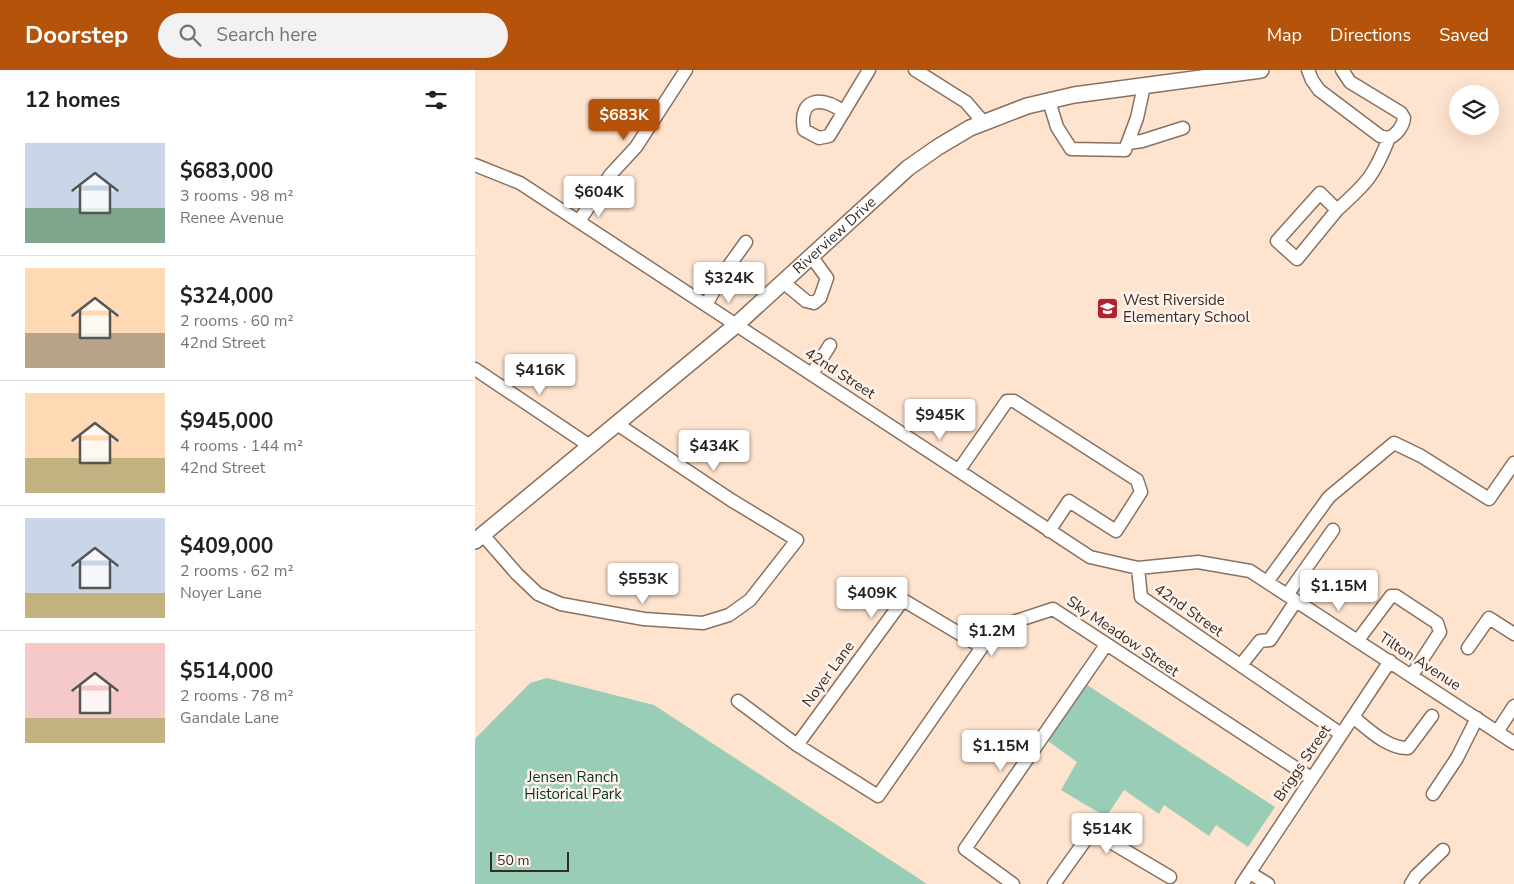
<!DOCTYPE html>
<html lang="en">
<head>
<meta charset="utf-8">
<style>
  body { margin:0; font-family:"Nunito Sans",sans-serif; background:#f2f2f2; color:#202124; height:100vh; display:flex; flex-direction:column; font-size:19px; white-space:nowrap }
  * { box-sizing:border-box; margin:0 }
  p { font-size:16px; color:#757577 }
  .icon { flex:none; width:28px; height:28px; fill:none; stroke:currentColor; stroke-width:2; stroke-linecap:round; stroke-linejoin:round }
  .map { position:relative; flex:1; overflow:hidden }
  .drawer { display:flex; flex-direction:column; background:#fff; width:475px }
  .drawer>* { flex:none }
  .buttons { position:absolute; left:974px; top:15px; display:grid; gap:10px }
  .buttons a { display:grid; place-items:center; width:50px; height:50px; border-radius:50%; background:#fff; box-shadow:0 5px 20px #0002; font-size:25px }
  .scale { position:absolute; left:15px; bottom:12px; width:79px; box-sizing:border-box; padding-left:5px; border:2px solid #372c25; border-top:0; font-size:14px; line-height:18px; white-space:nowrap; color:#372c25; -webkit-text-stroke:4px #fff3eb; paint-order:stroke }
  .price { position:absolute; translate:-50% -42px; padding:0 11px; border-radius:5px; background:#fff; color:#222; font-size:16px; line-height:32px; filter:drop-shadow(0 1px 2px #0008) }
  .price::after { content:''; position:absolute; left:50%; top:30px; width:15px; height:11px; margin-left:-8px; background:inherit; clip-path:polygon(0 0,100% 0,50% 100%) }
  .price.active { background:#b45309; color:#fff }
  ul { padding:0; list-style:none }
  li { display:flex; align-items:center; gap:15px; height:125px; padding:0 25px }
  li+li { border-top:1px solid #e0e0e0 }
  li span { display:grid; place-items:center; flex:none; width:140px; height:100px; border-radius:0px; color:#555 }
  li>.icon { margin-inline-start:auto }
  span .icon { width:60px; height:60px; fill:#fffc; stroke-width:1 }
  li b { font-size:21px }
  h2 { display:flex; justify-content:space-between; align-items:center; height:60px; padding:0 25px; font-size:21px }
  header { display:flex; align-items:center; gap:30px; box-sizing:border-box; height:70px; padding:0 25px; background:#b45309; color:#fff }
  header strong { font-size:24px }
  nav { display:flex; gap:28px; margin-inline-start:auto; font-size:18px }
  .search { width:350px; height:45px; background:#f2f2f2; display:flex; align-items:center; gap:12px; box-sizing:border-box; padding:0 18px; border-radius:28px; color:#757577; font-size:19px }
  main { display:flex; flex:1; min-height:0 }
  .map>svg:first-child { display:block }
  .green { fill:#9acdb5 }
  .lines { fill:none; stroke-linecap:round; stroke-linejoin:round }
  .minor-casing { stroke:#89715f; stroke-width:15 }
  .major-casing { stroke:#89715f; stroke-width:18 }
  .minor { stroke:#fff; stroke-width:12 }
  .major { stroke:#fff; stroke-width:15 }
  .labels { text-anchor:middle; stroke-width:5; stroke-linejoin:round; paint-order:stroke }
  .street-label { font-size:15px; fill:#372c25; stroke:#fff3eb }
  .poi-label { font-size:15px; fill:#372c25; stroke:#fff3eb; text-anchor:start }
  .park-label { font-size:15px; fill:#003523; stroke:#fff3eb }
</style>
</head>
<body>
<header>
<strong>Doorstep</strong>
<div class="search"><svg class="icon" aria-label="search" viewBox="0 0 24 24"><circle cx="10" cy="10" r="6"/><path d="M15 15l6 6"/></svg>Search here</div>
<nav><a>Map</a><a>Directions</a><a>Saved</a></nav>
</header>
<main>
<section class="drawer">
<h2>12 homes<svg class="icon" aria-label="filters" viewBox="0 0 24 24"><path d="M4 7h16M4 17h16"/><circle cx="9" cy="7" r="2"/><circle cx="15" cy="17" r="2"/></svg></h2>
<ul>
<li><span style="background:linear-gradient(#c9d6e8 65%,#7fa58c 0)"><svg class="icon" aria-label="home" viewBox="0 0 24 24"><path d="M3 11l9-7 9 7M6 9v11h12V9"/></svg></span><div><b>$683,000</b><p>3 rooms · 98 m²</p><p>Renee Avenue</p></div></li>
<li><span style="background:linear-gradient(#ffd9b3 65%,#b9a48a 0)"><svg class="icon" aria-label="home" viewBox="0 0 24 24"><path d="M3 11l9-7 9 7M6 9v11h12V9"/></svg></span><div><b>$324,000</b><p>2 rooms · 60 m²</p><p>42nd Street</p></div></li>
<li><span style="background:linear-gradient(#ffd9b3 65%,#c2b280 0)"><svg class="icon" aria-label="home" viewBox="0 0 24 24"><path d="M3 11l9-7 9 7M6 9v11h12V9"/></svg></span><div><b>$945,000</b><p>4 rooms · 144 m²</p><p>42nd Street</p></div></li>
<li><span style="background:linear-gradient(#c9d6e8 75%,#c2b280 0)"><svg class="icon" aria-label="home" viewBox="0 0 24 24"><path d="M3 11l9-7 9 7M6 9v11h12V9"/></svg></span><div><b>$409,000</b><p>2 rooms · 62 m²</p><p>Noyer Lane</p></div></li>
<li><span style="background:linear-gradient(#f6c9c9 75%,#c2b280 0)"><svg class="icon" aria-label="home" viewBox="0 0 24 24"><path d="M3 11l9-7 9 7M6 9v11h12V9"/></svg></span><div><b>$514,000</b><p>2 rooms · 78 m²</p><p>Gandale Lane</p></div></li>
</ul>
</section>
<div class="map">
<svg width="1039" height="814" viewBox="0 0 1039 814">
  <rect width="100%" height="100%" fill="#fee3ce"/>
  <path class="green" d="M72,608L179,635L452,814H0V669L55,613Z
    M612,615L800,737L773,777L741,755L734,766L689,735L684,744L649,720L631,747L586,720L602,692L573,671Z"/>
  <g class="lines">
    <defs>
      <path id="minor" d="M440,0L491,32L509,53
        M833,0L837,10L844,20L905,66L914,68C921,65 928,57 929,48L926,43L875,12L867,0
        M574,31L582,57L596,79L650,80L662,48L669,16
        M369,42C347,26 323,27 329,60L344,68L354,66L394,0
        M653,73L667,71L708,58
        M0,95L45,113L615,487L663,498L723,492L775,501L1039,673
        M862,140L822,189L802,171L845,123L862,140C892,113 899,106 914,68
        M104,151L136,104L161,77L211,0
        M308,212L331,231L339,233L345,228L352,208L336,186
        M231,235L248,204L271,172
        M0,299L115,376
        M337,304L355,275
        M484,400L532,331H539L662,410L666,422L641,461L594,431L574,461
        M8,465L42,504L63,524L86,534L169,549L228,553L254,545L275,530L322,470L256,430L142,354
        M663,498L666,527L866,664
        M792,512L854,427L919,373L946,386L1014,429L1039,393
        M812,525L858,460
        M883,570L916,526H921L962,553L965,562L937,605
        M993,578L1014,548L1039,564
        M766,595L785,571L795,570L821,531
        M263,631L322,675L403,726L507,577L535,553L578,539L836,708
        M878,647C893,659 913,679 933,678L957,646
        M1022,662L1039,636
        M322,675L428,530L507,577
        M958,724L982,688L1002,648
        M775,803L793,814
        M538,814L490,779L631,575
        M579,814L617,761L695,807
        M767,814L915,591
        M936,814L941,806L968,780"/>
      <g id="major">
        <path id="s1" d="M0,471L261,255L433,98L463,77L495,58L552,36L599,25L786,0"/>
      </g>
    </defs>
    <use href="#minor" class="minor-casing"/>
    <use href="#major" class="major-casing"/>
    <use href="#minor" class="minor"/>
    <use href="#major" class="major"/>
  </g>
  <defs>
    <symbol id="school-square" viewBox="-11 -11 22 22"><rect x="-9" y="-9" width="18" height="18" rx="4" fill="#b32130" stroke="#fff3eb"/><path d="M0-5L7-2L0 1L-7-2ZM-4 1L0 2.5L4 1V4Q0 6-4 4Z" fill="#fff"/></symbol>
  </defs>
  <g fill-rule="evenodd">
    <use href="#school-square" x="620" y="226" width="25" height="25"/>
  </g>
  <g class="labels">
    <g class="street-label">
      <text dy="5" stroke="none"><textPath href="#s1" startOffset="472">Riverview Drive</textPath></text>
      <text transform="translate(365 303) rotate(33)" y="5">42nd Street</text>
      <text transform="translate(714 540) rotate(35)" y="5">42nd Street</text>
      <text transform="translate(648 566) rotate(34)" y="5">Sky Meadow Street</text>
      <text transform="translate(945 591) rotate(33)" y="5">Tilton Avenue</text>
      <text transform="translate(353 604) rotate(-54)" y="5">Noyer Lane</text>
      <text transform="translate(827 693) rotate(-56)" y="5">Briggs Street</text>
    </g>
    <g class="poi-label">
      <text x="648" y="235">West Riverside<tspan x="648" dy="17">Elementary School</tspan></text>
    </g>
    <g class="park-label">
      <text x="98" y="712">Jensen Ranch<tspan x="98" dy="17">Historical Park</tspan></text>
    </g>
  </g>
</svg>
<div class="buttons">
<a><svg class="icon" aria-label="layers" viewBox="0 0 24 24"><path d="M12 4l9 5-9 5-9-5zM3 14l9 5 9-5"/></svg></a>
</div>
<div class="scale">50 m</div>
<b class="price active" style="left:149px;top:71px">$683K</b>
<b class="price" style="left:124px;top:148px">$604K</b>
<b class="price" style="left:254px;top:234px">$324K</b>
<b class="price" style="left:65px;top:326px">$416K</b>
<b class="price" style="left:465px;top:371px">$945K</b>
<b class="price" style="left:239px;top:402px">$434K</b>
<b class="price" style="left:168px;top:535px">$553K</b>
<b class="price" style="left:864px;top:542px">$1.15M</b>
<b class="price" style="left:397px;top:549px">$409K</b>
<b class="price" style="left:517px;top:587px">$1.2M</b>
<b class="price" style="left:526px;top:702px">$1.15M</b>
<b class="price" style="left:632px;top:785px">$514K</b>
</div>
</main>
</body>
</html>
